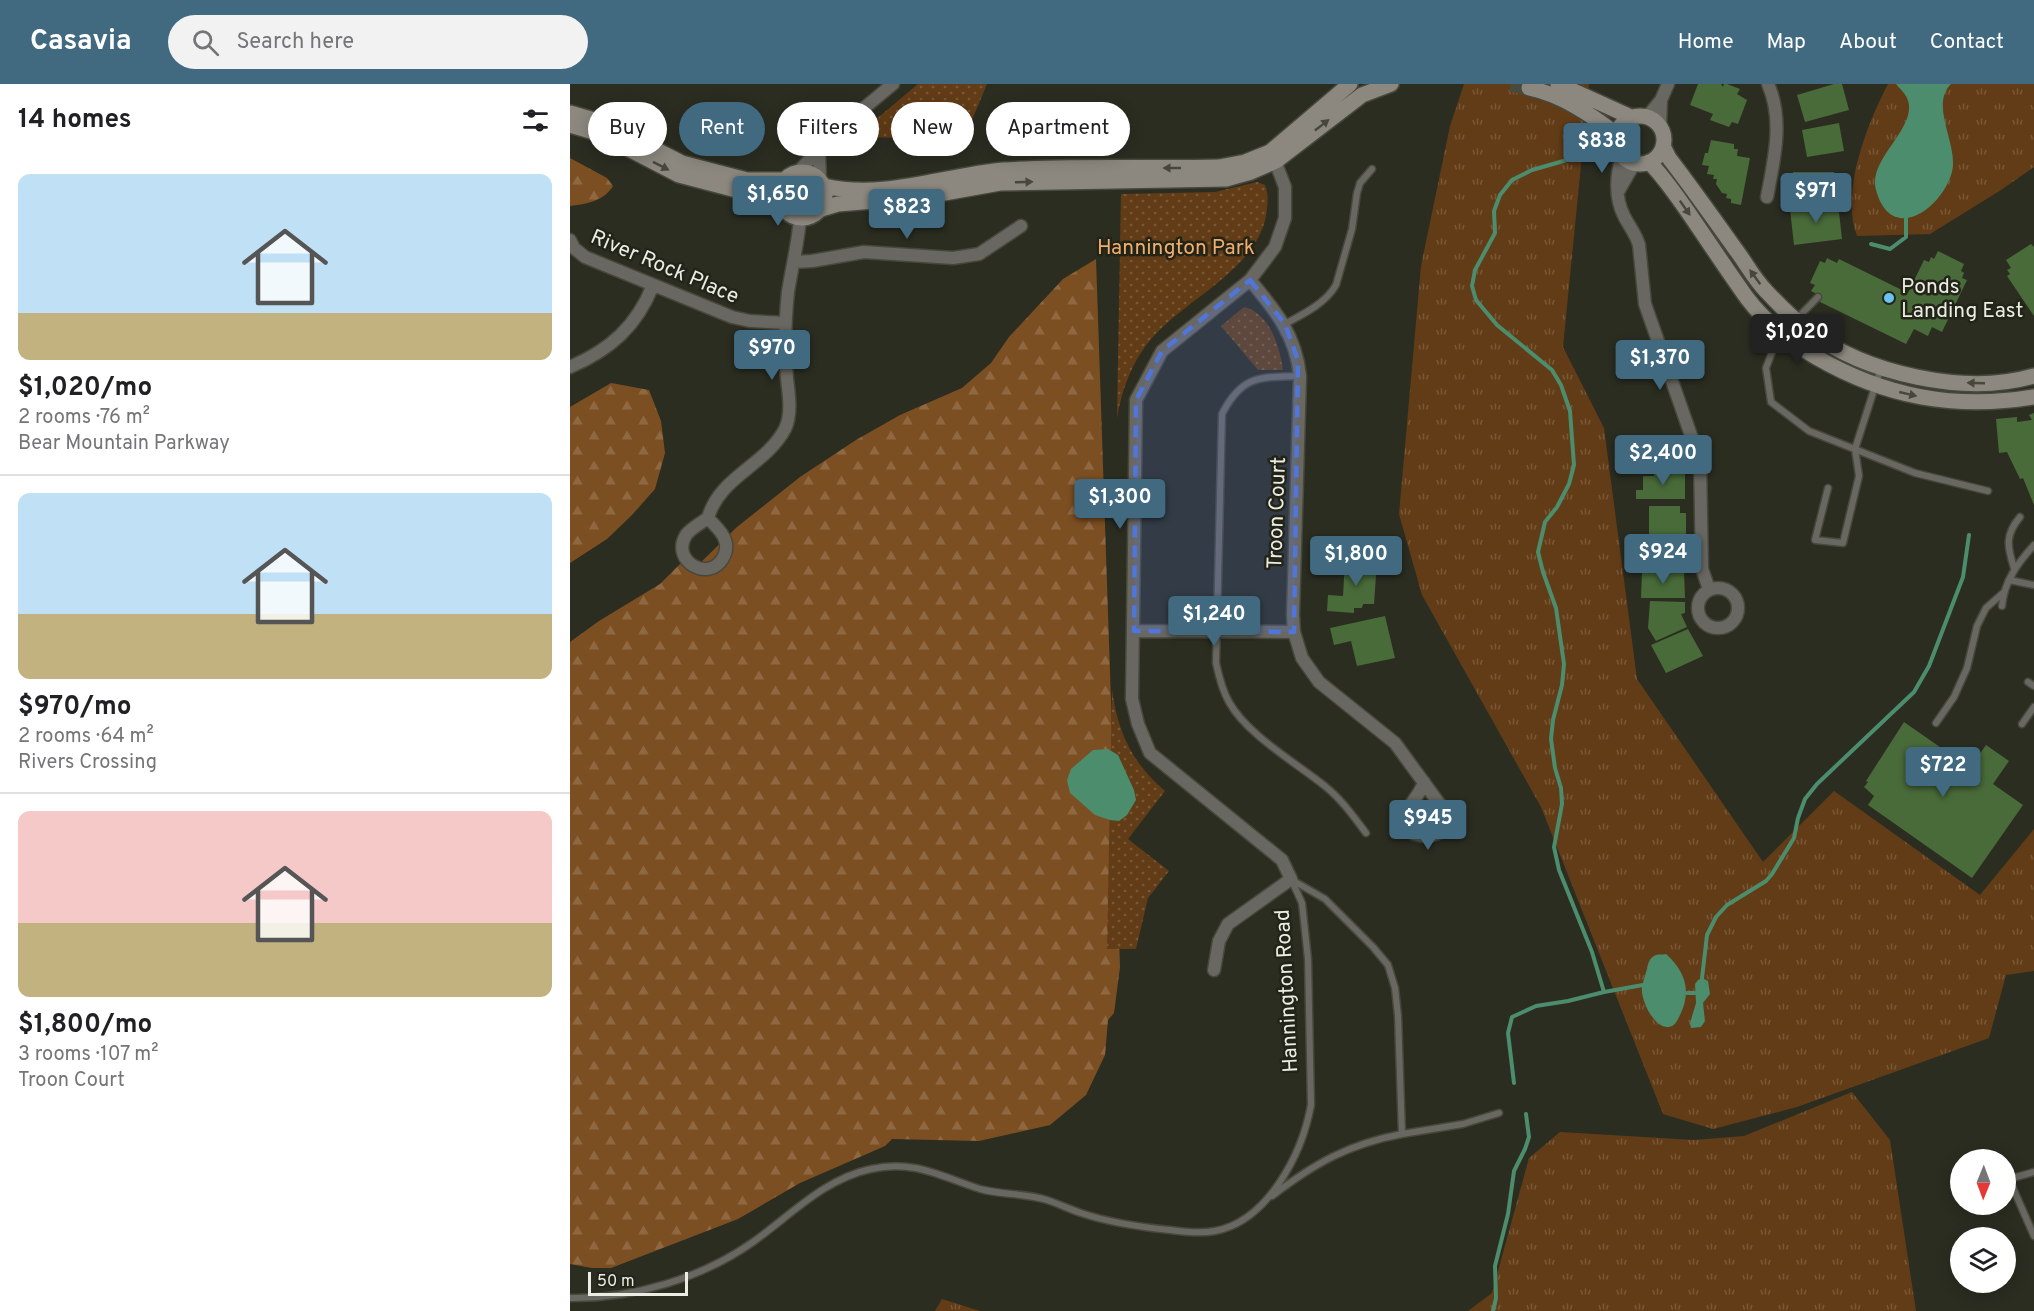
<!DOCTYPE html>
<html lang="en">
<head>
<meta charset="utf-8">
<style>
  body { margin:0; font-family:Overpass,sans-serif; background:#f2f2f2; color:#202124; height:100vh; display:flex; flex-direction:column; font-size:22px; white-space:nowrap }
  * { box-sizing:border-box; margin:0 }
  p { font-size:20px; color:#757577 }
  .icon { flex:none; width:33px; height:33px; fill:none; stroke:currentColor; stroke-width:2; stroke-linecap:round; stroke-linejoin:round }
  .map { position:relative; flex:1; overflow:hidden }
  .sheet { display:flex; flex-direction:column; background:#fff; width:570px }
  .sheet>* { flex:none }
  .guide { position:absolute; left:18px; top:18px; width:570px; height:54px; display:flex; gap:12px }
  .needle { width:39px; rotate:181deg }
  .controls { position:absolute; left:1380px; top:1065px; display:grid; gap:12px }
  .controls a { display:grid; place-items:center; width:66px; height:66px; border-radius:50%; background:#fff; box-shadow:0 3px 15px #0003; font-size:30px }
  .scale { position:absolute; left:18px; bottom:15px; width:100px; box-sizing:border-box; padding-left:6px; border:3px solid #ebece4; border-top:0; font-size:16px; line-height:21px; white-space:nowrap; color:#ebece4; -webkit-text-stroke:4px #232418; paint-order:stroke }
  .price { position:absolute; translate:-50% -51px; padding:0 14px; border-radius:6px; background:#416a80; color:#fff; font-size:20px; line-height:39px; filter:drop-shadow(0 2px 3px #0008) }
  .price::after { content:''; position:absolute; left:50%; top:36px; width:18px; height:14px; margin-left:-9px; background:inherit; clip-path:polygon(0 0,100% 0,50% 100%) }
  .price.active { background:#222; color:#fff }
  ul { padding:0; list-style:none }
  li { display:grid; align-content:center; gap:12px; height:318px; padding:0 18px }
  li+li { border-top:2px solid #e0e0e0 }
  li span { display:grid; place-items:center; height:186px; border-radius:12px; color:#555 }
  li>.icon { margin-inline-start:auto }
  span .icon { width:108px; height:108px; fill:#fffc; stroke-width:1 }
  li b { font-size:26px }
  h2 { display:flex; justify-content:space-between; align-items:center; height:72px; padding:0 18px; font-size:26px }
  .tag { padding:0 21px; border-radius:27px; background:#fff; box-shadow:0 3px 15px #0003; font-size:21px; line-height:54px }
  .tag.active { background:#416a80; color:#fff }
  header { display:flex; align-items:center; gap:36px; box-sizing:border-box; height:84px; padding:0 30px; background:#416a80; color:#fff }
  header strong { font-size:28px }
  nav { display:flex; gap:33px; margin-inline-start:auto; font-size:21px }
  .search { width:420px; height:54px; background:#f2f2f2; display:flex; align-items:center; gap:15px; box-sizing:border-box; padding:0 21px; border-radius:33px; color:#757577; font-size:22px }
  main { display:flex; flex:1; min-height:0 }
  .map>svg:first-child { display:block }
  .grass { fill:url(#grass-tufts) }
  .forest { fill:url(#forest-firs) }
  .park { fill:url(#park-dots) }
  .water { fill:#4b8d6c }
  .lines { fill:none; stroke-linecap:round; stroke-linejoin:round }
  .stream { stroke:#4b8d6c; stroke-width:4 }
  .building { fill:#496b39 }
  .secondary-tunnel { stroke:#494a3e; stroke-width:15; stroke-dasharray:15 8; stroke-linecap:butt }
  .lane-casing { stroke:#47483c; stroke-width:9 }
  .street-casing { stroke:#47483c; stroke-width:15 }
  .secondary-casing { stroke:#47483c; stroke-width:18 }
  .lane { stroke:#696761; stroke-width:6 }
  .street { stroke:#696761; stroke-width:12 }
  .secondary { stroke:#8c887f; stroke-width:15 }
  .oneway { fill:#48473c }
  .marked { fill:#5076db; fill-opacity:0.2; stroke:#5076db; stroke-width:4.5; stroke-dasharray:12 8; stroke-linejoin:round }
  .poi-dot { fill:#6ac3f1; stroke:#232418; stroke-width:2 }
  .labels { text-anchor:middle; stroke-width:5; stroke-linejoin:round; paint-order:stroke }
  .park-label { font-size:21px; fill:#f2ad6c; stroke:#232418 }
  .street-label { font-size:21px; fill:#ebece4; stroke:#232418 }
  .poi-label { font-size:21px; fill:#ebece4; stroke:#232418; text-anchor:start }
</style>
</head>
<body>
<header>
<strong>Casavia</strong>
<div class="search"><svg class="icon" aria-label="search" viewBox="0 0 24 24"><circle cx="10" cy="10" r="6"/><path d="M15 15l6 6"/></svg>Search here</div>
<nav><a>Home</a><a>Map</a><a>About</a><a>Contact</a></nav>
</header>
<main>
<section class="sheet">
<h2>14 homes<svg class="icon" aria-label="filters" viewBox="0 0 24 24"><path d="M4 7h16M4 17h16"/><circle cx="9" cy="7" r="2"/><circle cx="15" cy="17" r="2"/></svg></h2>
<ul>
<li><span style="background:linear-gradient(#bfe0f5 75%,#c2b280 0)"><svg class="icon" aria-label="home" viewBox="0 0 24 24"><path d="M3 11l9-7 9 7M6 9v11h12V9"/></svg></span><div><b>$1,020/mo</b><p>2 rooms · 76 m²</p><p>Bear Mountain Parkway</p></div></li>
<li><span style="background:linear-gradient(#bfe0f5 65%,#c2b280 0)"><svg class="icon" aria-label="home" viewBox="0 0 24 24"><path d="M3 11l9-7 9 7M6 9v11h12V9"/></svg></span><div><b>$970/mo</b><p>2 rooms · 64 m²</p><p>Rivers Crossing</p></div></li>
<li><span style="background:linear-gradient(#f6c9c9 60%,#c2b280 0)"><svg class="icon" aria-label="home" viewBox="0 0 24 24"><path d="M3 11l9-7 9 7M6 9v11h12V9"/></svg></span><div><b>$1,800/mo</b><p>3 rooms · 107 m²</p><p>Troon Court</p></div></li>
</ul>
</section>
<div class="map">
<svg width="1464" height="1227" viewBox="0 0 1464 1227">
  <defs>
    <pattern id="grass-tufts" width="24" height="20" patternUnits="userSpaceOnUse" patternTransform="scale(1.5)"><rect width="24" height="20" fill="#623c16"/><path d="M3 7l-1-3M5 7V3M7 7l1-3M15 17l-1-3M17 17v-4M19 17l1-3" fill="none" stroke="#795838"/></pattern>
    <pattern id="forest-firs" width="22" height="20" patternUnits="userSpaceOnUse" patternTransform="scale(1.5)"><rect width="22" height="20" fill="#7c4f22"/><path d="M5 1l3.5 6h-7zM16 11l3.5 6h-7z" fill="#8f6842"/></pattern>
    <pattern id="park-dots" width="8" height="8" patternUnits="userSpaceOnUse" patternTransform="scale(1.5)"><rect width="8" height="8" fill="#623c16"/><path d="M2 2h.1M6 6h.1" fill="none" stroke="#795838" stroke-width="1.8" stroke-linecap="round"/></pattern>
  </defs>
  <rect width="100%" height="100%" fill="#2c2d21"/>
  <path class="grass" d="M894,0H1019L993,263L1034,344L1067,595L1193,778L1264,707L1410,811L1464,745V887L1436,891L1419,954L1227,1023L1143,1045L1093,1030L971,723L852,511L829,430L851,182L880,42Z
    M1318,0H1464V83L1431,106L1360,150L1287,152C1270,109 1297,40 1318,0Z
    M1282,1008L1320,1056L1346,1227H898L922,1209L959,1074L990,1048L1124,1056L1174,1052Z
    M372,1215L410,1227H365Z"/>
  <path class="forest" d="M0,74L37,94L43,102C34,117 16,120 0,122Z
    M526,175L550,883L544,929L538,936L535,971L516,1011L480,1041L409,1057L322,1055L315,1062L230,1099L168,1135L41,1184H22L0,1180V558L29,537L90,500L115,475L125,484L167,443L230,393L286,356L330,331L392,304L421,279L439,253L493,195Z
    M41,299L79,306L91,337L95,369L85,405L62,431L37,455L0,479V323Z"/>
  <path class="park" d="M348,0H417L394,55L285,53Z
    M687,98L695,101C698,108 698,116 697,124C693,183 616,214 581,255C562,278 552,304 547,334L551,110L645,108Z
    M674,223C700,229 710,264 713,286H688L651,242Z
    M542,605C547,647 562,679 595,707L558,755L599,787L578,814L566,865H537Z"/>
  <path class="water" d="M1326,0H1381C1359,22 1389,61 1382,88C1372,125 1321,161 1306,106C1297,74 1350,43 1337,14C1335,9 1329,4 1326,0Z
    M538,665L548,671L564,706L566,716L557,731L549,737L540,736L525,731L500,709L497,696L501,685L523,666Z
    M1096,870C1115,887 1122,907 1110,931C1108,935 1106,940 1102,942C1086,949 1070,916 1072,903C1073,898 1075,891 1077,885C1078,879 1080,873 1086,871C1089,870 1092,871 1096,870Z
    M1132,894L1138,897L1140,910L1133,919L1135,937L1131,943L1121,944L1120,939L1126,919L1125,900L1128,896Z"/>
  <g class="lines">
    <path class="stream" d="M1018,63L997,76L962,86L942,96L930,111L924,127L925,149L905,186L902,202L906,216L927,241L982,286L991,301L1000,327L1004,381L999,400L987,423L975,438L968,468L973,488L986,524L994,580L992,601L983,636L981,655L985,684L991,704L992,720L984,763L989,786L1022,868L1034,908
      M1301,160L1320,165L1336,153V134
      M1132,894L1137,851L1146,833L1157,821L1196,797L1202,790L1224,754L1228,734L1235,715L1247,700L1344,608L1359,582L1393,493L1399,451
      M1117,909H1125
      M944,999L938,949L942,933L966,922L998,917L1034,908L1073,901
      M923,1227L926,1214L925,1182L938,1130L944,1087L955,1065L959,1053L956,1030"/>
  </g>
  <path class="building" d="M1128,0H1151L1153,3L1154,0H1157L1170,5L1167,10L1177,16L1168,40L1162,38L1159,43L1140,36L1143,30L1120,21Z
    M1264,0H1272L1279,26L1235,38L1227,11Z
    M1269,39L1274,67L1237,73L1232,46Z
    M1141,56L1164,60V65H1168L1167,72L1180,74L1171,121L1161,119V115L1156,114L1157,110L1152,109L1146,100L1147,95H1143L1144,91L1137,90L1139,82L1132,81L1135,69H1138Z
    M1223,88H1264V112L1223,113Z
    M1268,119L1272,155L1224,161L1220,125Z
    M1461,160L1464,163V232L1437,192L1440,190L1437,186L1441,184L1436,176Z
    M1368,167L1394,180L1391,187L1394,189L1392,194L1397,196L1372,248L1362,243L1358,252L1344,245L1336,260L1248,217L1251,212L1241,207L1245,201L1240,199L1250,177L1255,179L1257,174L1267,179L1269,175L1338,209L1354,176L1359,178L1361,173L1364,175Z
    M1464,329V421L1453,394L1450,395L1437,368L1429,369L1426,335L1447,333V338L1462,336L1459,331Z
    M1084,388H1115V415H1066V406H1073V392H1084Z
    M1079,422H1110V429H1116V450L1079,451Z
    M1072,454L1115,455V483H1072Z
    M775,476L807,477L804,520H793L792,524H784V529L757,527L758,511L773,512Z
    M1072,487H1114L1115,514H1071Z
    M1080,517L1115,518V529L1111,530L1117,543L1086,557L1078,544Z
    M815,532L825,574L787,582L781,557L764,561L760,544Z
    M1118,545L1133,572L1096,589L1081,561Z
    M1334,638L1400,684L1416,661L1439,677L1423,700L1453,721L1402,794L1298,721L1304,712L1294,703L1298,698L1296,697Z"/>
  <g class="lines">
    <path class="secondary-tunnel" d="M941,0L959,4"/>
    <defs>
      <path id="lane" d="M1248,213L1207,255L1196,284L1201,318L1239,347L1345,389L1418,407
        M715,240C733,230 755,220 766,201L782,145L787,109L790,99L802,85
        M729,292C690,293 672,291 652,330L646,579C649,593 652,606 659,618C677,651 728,680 756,703C772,716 784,733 796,749
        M1258,404L1245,456L1273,459L1289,392L1285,365L1311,284
        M1444,484C1437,462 1435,451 1450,433
        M1439,496L1464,501
        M1432,522C1434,497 1448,479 1464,461
        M1458,598L1464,602
        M1366,639L1384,613L1397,584L1407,542L1416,524L1433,509
        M1452,640L1464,623
        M832,1050L893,1040L929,1029
        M1464,1088L1439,1095L1464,1152
        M702,1112C745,1079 779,1060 832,1050L828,932L825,904L818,881L803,863L755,815L722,796
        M0,1214C63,1215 132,1194 183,1158C221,1131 254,1095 301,1085C343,1075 372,1093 410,1105C432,1111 455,1109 477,1116C489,1120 499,1125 511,1129C540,1139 570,1143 600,1146C614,1148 630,1150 645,1147C698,1137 732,1070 741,1021L738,875L732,819L721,795"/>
      <path id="street" d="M1077,33L1091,16L1098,0
        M1090,42L1091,16
        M249,67L250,96
        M1052,72C1046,92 1044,112 1054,132C1059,142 1066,150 1069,161L1075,220L1130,377L1132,485L1139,505
        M228,88L264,49L323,0
        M1048,108L1064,80
        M1197,113C1204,76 1214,36 1198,0
        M0,156L4,164L15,173L162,233L180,237L215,239
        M224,178L242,177L294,168L383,174L409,170L451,142
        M680,196C705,226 726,251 730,292L723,531L724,548L732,574L749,598L825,659L871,722L875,737L872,747C862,753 855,753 844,750C826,723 846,722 854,698
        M0,283C40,266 67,242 83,201
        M138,434C149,393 195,382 215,345C222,331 219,310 217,295C214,266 215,237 218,208C222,183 228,159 230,135
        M138,434C143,440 153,448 155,456C157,462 156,469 153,474C139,499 100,477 116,451C120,445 131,439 138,434Z
        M1128 524a20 20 0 1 1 40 0a20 20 0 1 1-40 0Z
        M564,547L724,548
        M644,886L649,857L658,840L721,795L712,776L580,669L568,640L562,615L566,316L592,267L680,196L705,163L715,134V103L703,72"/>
      <path id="secondary" d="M988,0L1061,33
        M959,4C992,11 1020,30 1046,50
        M0,29L31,38L112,79L177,96H214
        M1046 56a24 24 0 1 1 48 0a24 24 0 1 1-48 0Z
        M0,41L30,50L109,91L193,113L210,120
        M1093,62L1099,74C1122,104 1144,135 1166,166C1176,179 1184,195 1196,207C1209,221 1223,235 1239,247C1296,290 1395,312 1464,292
        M1079,78C1094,93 1106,111 1118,128C1138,157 1157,186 1177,214C1195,238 1221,258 1246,273C1315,313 1385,326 1464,313
        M209 111a23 23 0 1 1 46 0a23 23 0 1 1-46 0Z
        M254,102C315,116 374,91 434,86C506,81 577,85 649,83L675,78L700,68L780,0
        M251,125L268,120L352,113L430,99L656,95L681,88L706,77L792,11L821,0"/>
    </defs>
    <use href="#lane" class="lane-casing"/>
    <use href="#street" class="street-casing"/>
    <use href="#secondary" class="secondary-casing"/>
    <use href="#lane" class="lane"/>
    <use href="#street" class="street"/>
    <use href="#secondary" class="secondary"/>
  </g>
  <defs><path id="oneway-solid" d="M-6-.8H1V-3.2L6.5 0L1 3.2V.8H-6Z" transform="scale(1.5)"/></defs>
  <g class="oneway">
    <use href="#oneway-solid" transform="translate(752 41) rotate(-38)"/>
    <use href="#oneway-solid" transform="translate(91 82) rotate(27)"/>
    <use href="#oneway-solid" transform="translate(602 84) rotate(-180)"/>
    <use href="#oneway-solid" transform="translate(454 98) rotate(-2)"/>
    <use href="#oneway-solid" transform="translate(1115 124) rotate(55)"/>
    <use href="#oneway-solid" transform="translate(1185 193) rotate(-126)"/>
    <use href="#oneway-solid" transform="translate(1406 299) rotate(-178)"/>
    <use href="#oneway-solid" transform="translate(1338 310) rotate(13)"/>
  </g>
  <path class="marked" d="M680,196L715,240L728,276L724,548L564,547L566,316L592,267Z"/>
  <circle class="poi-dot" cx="1319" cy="214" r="6"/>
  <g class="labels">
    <g class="park-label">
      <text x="606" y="170">Hannington Park</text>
    </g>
    <g class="street-label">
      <text transform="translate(95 182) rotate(23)" y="7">River Rock Place</text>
      <text transform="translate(706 429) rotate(-88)" y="7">Troon Court</text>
      <text transform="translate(716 907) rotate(-93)" y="7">Hannington Road</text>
    </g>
    <g class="poi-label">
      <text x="1331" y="209">Ponds<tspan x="1331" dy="24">Landing East</tspan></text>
    </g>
  </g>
</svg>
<div class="controls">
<a><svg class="needle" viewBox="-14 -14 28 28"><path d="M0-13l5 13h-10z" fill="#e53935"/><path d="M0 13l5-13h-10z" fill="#757577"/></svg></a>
<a><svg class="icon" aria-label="layers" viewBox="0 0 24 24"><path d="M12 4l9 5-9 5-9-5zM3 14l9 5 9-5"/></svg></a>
</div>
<div class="scale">50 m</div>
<b class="price" style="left:1032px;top:90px">$838</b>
<b class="price" style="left:1246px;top:140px">$971</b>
<b class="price" style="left:208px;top:143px">$1,650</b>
<b class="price" style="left:337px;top:156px">$823</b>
<b class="price active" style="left:1227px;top:281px">$1,020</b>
<b class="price" style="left:202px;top:297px">$970</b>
<b class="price" style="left:1090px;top:307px">$1,370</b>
<b class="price" style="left:1093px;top:402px">$2,400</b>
<b class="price" style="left:550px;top:446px">$1,300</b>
<b class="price" style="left:1093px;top:501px">$924</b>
<b class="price" style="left:786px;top:503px">$1,800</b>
<b class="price" style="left:644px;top:563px">$1,240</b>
<b class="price" style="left:1373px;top:714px">$722</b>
<b class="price" style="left:858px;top:767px">$945</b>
<div class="guide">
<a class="tag">Buy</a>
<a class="tag active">Rent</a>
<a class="tag">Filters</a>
<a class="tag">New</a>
<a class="tag">Apartment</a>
</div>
</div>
</main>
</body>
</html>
